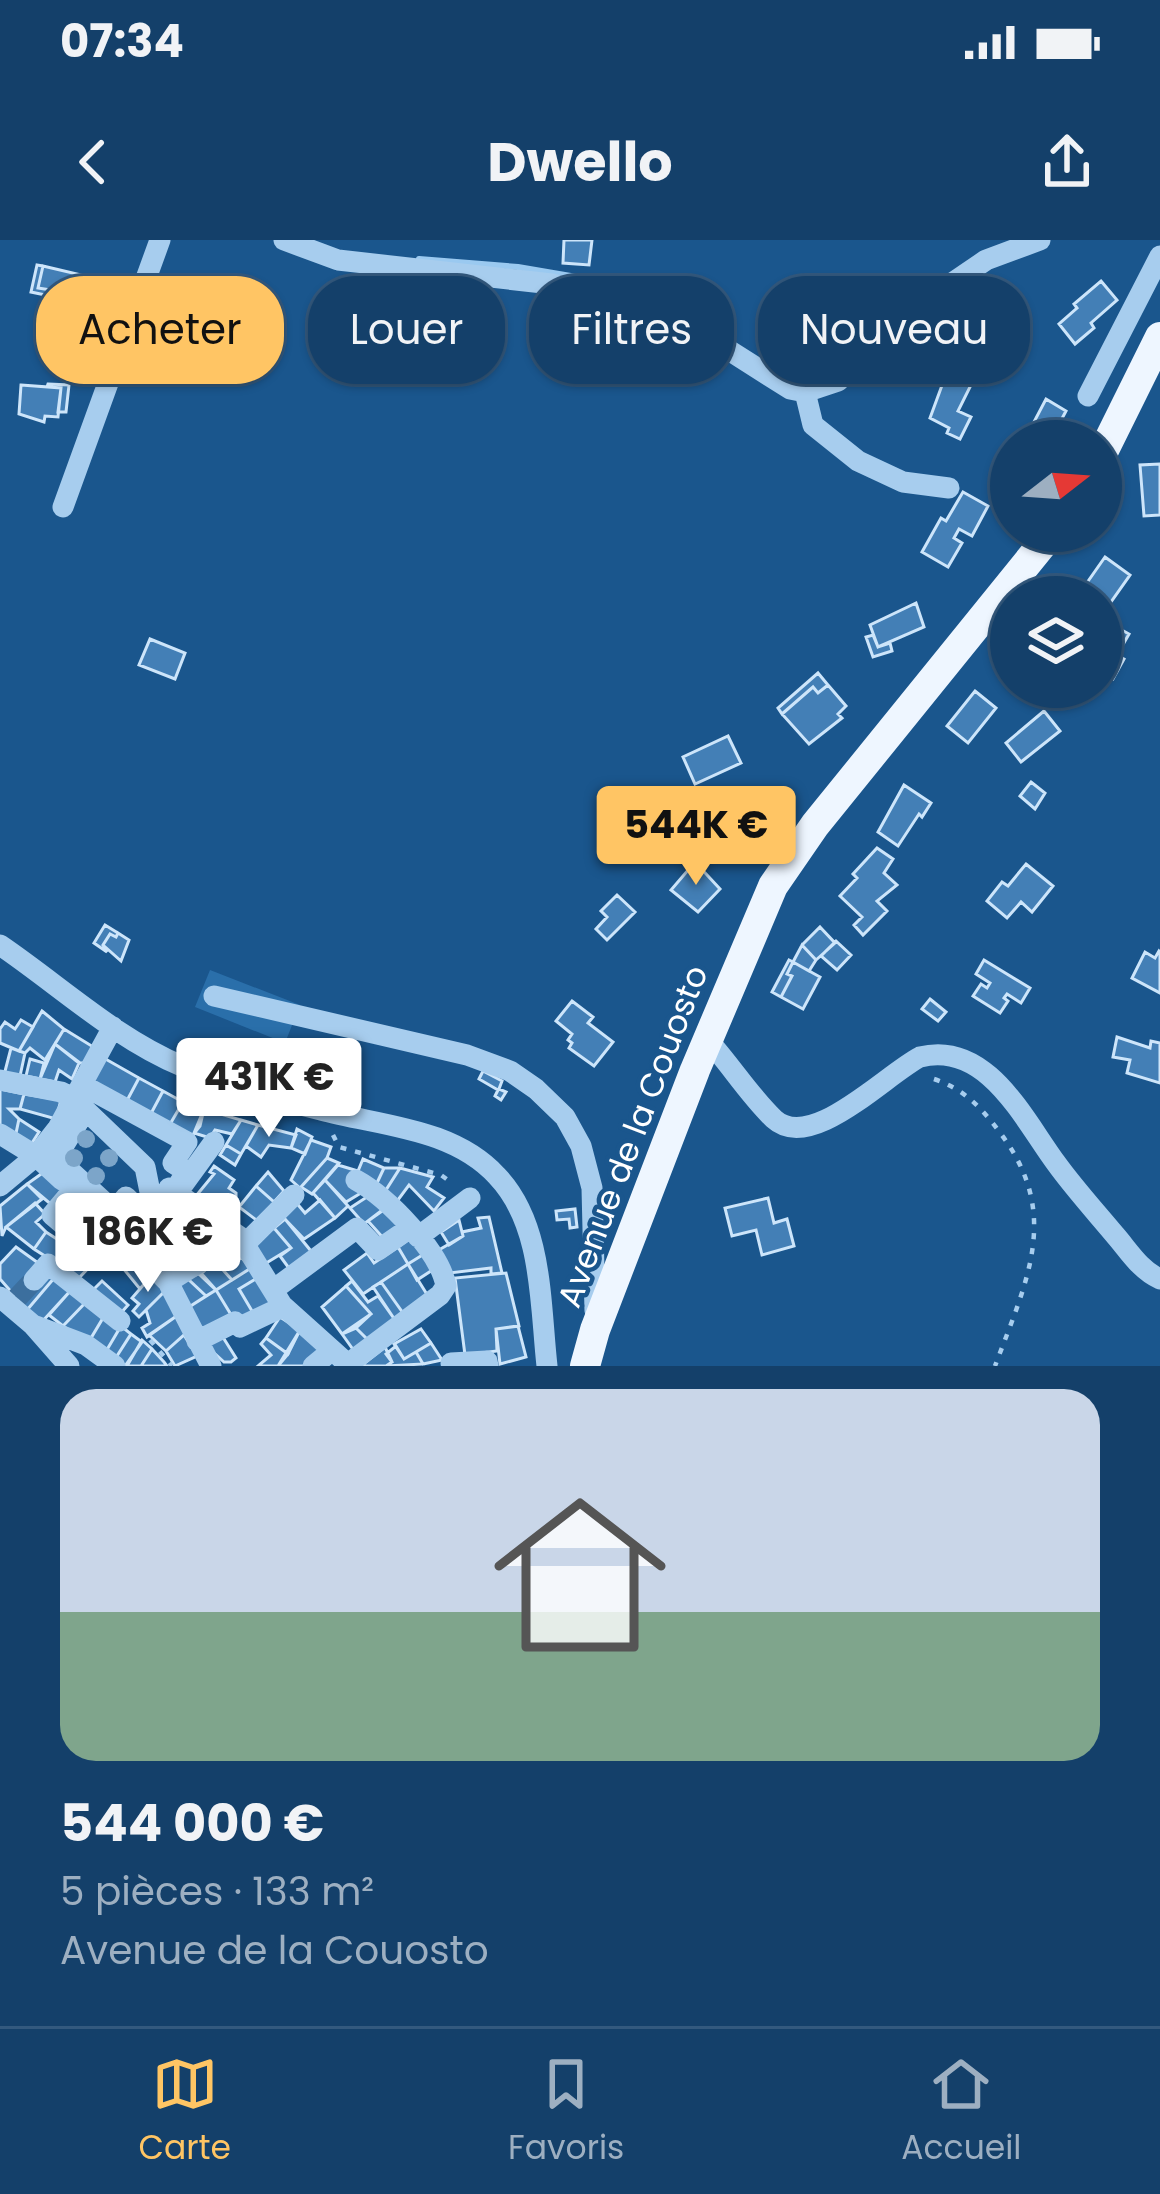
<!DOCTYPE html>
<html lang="fr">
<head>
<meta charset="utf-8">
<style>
  body { margin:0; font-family:Poppins,sans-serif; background:#1d4770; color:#f1f3f6; height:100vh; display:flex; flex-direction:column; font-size:45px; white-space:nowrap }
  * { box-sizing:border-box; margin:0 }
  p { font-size:39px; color:#9dafc1 }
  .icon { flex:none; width:66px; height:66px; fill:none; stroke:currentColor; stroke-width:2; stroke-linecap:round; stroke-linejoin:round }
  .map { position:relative; height:1126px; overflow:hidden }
  .side { display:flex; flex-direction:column; background:#14406a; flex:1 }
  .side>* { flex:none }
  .guide { position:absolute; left:36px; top:36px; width:1089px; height:108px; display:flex; gap:24px }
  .needle { width:78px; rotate:73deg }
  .fabs { position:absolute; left:990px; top:180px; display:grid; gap:24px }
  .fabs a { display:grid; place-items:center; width:132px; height:132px; border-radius:50%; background:#14406a; box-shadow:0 3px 9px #0004,0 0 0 3px #33597e; font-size:60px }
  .price { position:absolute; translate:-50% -102px; padding:0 27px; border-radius:12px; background:#fff; color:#222; font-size:39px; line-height:78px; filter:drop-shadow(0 3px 6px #0008) }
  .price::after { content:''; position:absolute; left:50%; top:72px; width:36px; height:27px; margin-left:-18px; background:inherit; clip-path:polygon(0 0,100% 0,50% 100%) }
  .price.current { background:#ffc564; color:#111 }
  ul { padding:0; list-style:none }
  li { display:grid; align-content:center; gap:24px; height:636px; padding:0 60px }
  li+li { border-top:3px solid #33597e }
  li span { display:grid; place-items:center; height:372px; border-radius:36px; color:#555 }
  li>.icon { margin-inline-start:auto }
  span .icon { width:216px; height:216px; fill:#fffc; stroke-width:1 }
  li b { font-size:51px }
  .tag { padding:0 42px; border-radius:48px; background:#14406a; box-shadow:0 3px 9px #0004,0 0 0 3px #33597e; font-size:42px; line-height:108px }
  .tag.current { background:#ffc564; color:#111 }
  .status { display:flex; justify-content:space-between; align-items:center; height:84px; padding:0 60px; background:#14406a; direction:ltr }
  .status svg { height:33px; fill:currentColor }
  header { display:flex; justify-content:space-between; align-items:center; height:156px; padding:0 60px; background:#14406a; font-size:54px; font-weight:700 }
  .tabs { display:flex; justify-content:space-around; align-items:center; height:168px; border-top:3px solid #33597e; background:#14406a; font-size:33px; color:#9dafc1 }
  .tabs a { display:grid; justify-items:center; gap:6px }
  .tabs .current { color:#ffc564 }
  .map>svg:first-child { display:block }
  .green { fill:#2a6faa }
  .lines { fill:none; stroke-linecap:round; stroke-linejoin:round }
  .stream { stroke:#9ac9f0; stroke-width:6 }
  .building { fill:#437fb6; stroke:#cde5fa; stroke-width:3 }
  .minor-tunnel { stroke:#3c6f9e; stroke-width:21; stroke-dasharray:21 10; stroke-linecap:butt }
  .path { stroke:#a7cdee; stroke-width:4.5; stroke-dasharray:6 9; stroke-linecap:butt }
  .minor { stroke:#a7cdee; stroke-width:21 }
  .major { stroke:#eef6ff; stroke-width:30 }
  .tree { fill:#7ca5c9 }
  .labels { text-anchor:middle; stroke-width:9; stroke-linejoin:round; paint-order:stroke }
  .street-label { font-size:33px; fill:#fff; stroke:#1a568d }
</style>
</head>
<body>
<div class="status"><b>07:34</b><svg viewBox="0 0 49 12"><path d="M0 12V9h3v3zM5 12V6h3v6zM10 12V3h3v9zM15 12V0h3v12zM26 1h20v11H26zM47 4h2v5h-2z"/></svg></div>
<header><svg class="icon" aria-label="back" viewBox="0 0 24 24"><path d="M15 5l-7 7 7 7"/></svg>Dwello<svg class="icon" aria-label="share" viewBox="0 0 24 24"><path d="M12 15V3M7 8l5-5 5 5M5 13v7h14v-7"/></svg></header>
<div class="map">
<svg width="1160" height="1126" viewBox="0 0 1160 1126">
  <rect width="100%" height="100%" fill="#1a568d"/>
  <path class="green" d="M210,730L300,765L285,803L195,767Z"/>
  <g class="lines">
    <path class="stream" d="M419,19L518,27L594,40"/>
  </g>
  <path class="building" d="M564,0H592L589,25L563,23Z
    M37,25L43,26L38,48L51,50L50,56L31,52Z
    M43,26L90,37L84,64L50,56L51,50L38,48Z
    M1101,41L1117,60L1091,83L1094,88L1075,104L1059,84L1077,68L1074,64Z
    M919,89L932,100L924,110L911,100Z
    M948,129L973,141L958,171L971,177L960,199L947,193L949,188L930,178Z
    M48,144L69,145L66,172H58L61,148L47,147Z
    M21,145L61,148L58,177L45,176L44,182L19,174Z
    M1046,159L1066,171L1050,201H1024Z
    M1160,224V275L1144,276L1140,225Z
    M963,252L988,266L972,296L959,289L954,298L962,303L948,327L922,312L941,278L946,281Z
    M1105,317L1130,335L1101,376V357H1077Z
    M916,363L924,387L878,407L870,385Z
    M1109,383L1129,394L1117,415L1124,419L1113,439L1101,432V397Z
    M873,395L878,407L890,403L892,411L873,417L866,397Z
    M150,399L185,413L175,439L139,425Z
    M818,433L828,445L818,453L813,447L782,474L778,468Z
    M828,445L846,466L838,474L842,478L809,504L782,474L813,447L818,453Z
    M975,451L996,468L968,503L947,486Z
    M1044,471L1060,491L1021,522L1006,503Z
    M728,496L741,523L695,544L683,517Z
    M1031,542L1045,553L1035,569L1020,556Z
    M904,545L931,563L922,577L919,574L898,606L878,592Z
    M877,608L893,619L884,633L897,645L877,661L887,671L863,695L854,685L862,677L840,656L857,638L853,634Z
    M695,622L720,649L698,672L671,650Z
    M1026,624L1053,646L1032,672L1021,662L1007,678L987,661L1002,642L1008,646Z
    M617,655L635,672L607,700L596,689L607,677L601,671Z
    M105,685L118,693L116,697L110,694L103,705L107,712L94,703Z
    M820,687L835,703L816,720L802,705Z
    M118,693L129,700L121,721L103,705L110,694L116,697Z
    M836,701L851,715L837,730L821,716Z
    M802,705L816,720L809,731L793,722Z
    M1159,711L1160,712V753L1132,738L1145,712L1155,718Z
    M789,720L793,722L787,734L792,736L781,757L772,752Z
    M984,720L1030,748L1021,763L1007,754L1004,758L1008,761L1000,773L973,756L981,744L987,748L990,743L976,734Z
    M793,722L820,737L803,769L781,757L792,736L787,734Z
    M930,759L946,772L938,781L922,769Z
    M572,761L593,777L588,783L613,802L594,826L569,808L572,803L568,800L572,794L556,781Z
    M42,771L64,789L45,820L30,808L25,813L19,811Z
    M21,780L33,787L19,811L0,803V789L5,782L15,789Z
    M64,789L95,808L89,823H80L55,804Z
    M1117,797L1150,808L1151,801L1160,803V843L1127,833L1130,820L1113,817Z
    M55,804L79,823L72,839L59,830L55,842L40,839Z
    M11,808L25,813L20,836L4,835Z
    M102,817L139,838L123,868L86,847Z
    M30,819L44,823L40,839L26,836Z
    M483,831L502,841L499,849L506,852L501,860L495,856L498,850L479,839Z
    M139,838L163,851L147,881L123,868Z
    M0,849L24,854L20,869H9L19,879L15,898L0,887Z
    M163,851L183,862L166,891L147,881Z
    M24,854L61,860L56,879L20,869Z
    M183,862L204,869L200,886L187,902L166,891Z
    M204,869L241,880L232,894L215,890L210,898L194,893Z
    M19,879L39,892L30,906L15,898Z
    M241,880L258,885L241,914L226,905Z
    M258,885L296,895L291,908L269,905L261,917L246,906Z
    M297,889L312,897L305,914L291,908Z
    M311,900L331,907L327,918L300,948L291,940Z
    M226,905L241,914L235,925L220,915Z
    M327,918L339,923L312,954L301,947Z
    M363,919L384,928L376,945L356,936Z
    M338,925L358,931L366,950L346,962L325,940Z
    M214,926L234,940L229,948L236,953V962L226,977L196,956L214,934L210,932Z
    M384,928H400L384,953L376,945Z
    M400,928L433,937L427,947L444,958L434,971L409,945L395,964L384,953Z
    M44,932L68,953L53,966L27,944Z
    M268,932L284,951L274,962L256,946Z
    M325,940L348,966L335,978L313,953Z
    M27,944L42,959L6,987L2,996L0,966Z
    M256,946L274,962L259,982L239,967Z
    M373,953L385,968L364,984L350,968Z
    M768,958L774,983L787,979L794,1006L762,1015L756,990L732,996L725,968Z
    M294,960L305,973L320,960L335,978L304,999L282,976Z
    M180,962L186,981L170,993L163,978Z
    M35,963L45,974L36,982L46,992L34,1009L6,987Z
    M385,969L402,987L385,1000L368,981Z
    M575,969L577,987L570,988L569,979L557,980L556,971Z
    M88,972L106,988L92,1002L74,987Z
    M195,973L229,995L200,1020L186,1003L180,1007L170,993Z
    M489,977L502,1033L491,1034V1028L450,1033L437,1011L463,996L462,992L481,988L478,978Z
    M285,979L315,1016L291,1031L280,1016L291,1008L274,988Z
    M459,980L463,996L449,1005L441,992Z
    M274,988L291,1008L263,1025L249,1005Z
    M46,992L60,1001L65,995L76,1003L59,1025L34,1009Z
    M412,997L424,1014L408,1024L398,1007Z
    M76,1003L97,1019L78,1039L59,1025Z
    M186,1003L198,1018L182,1028L170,1013Z
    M126,1006L152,1035L140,1049L114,1017Z
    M230,1006L241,1017L223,1030L232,1040L216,1050L200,1035Z
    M16,1007L41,1025L14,1055L0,1039V1024Z
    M398,1007L408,1024L363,1054L344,1030L367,1013L374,1023Z
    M424,1014L434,1029L417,1040L408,1024Z
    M241,1017L251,1028L232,1040L223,1030Z
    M408,1024L428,1056L403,1073L381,1042Z
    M251,1028L259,1037L239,1049L255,1076L233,1078L216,1050Z
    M48,1030L55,1037L27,1070L19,1061Z
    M201,1033L216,1050L206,1056L187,1038Z
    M506,1033L519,1086L496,1089L497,1111L465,1115L455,1038Z
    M152,1035L166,1050L139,1077L133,1071L139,1064L132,1058Z
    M55,1037L72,1049L40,1084L27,1070Z
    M259,1037L277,1066L255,1076L239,1049Z
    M187,1038L206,1056L189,1067L177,1045Z
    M102,1041L128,1065L120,1074L91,1052Z
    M352,1041L368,1062L378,1056L395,1080L370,1102L356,1088L371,1074L346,1046Z
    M381,1042L403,1073L395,1080L373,1047Z
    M346,1046L371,1074L342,1094L322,1067Z
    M72,1049L88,1060L63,1086L49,1075Z
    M166,1050L178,1075L147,1097L142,1088L150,1083L146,1070Z
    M216,1050L233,1078L203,1096L189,1067Z
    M86,1062L103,1078L88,1103L63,1086Z
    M178,1075L186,1093L166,1111L149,1095Z
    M280,1077L300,1090L288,1114L266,1098Z
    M103,1078L121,1086L105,1113L88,1103Z
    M121,1086L131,1094L115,1119L105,1113Z
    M518,1086L526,1117L500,1124L496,1089Z
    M356,1088L370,1102L357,1115L342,1094Z
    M421,1089L431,1103L404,1119L394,1104Z
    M300,1090L324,1112L311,1126H278Z
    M219,1091L236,1118L231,1122H224L201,1101Z
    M131,1094L142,1102L125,1126L115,1119Z
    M184,1095L197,1116L175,1126L166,1111Z
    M266,1098L288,1114L278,1126H258L271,1115L261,1104Z
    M142,1100L152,1109L141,1126H127Z
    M431,1103L442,1120L423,1124L416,1112Z
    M396,1106L404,1119L416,1112L423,1124L386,1126L392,1122L386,1114Z
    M385,1107L392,1122L386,1126H361Z
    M152,1109L164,1122L167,1126H141Z"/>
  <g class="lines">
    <path class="minor-tunnel" d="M17,1058L34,1040"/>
    <path class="path" d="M934,839C963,849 979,865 998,890C1062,972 1028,1038 995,1126
      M333,895L339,907L441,935L452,943
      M150,1100L172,1126"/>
    <path class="minor" d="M284,0L338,20L552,44L650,66L694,88L790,149L805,152L838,141L920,65L986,20L1040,0
      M805,152L813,185L858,221L903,242L949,248
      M1088,156L1160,16
      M63,267L160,0
      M0,705C59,745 115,798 182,826C226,844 275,859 321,870C381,886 453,888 497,936C543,984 540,1063 547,1126
      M214,756L467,815L510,831L536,849L565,877L581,906L592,948L595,1071
      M707,799C730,824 749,855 774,879C811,913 885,835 920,817C987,800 1024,880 1056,923C1074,948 1095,971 1115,995C1129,1011 1140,1030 1160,1039
      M0,840L61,852L73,858L145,927L168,1042L211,1126
      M86,847L187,902L173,923L187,932L174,951V958L163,960V978L153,983L126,957L114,971L56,918L80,879L78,861Z
      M0,894L36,916L62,940
      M0,946L36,916L58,888L113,787
      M182,946L214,902
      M169,948L240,997L282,1065L350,1126
      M73,950L52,975L104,1019
      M94,968L168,1042L240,997
      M418,997L470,958
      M245,1004L294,955
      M34,1040L48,1024L120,1081
      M273,1050L357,988L378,1010L410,988
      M0,1057L33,1085L69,1126
      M36,1086L86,1105L115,1126
      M197,1101L235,1082L240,1087L278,1069
      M451,1123L487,1121L488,1126
      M348,1124L440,1055L446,1046C440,1011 387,957 356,940
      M313,1126L330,1112"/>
    <path class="major" d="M1101,216L1160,97
      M585,1126L595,1090L695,830L773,646L815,585L1053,291"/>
  </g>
  <g class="tree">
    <circle cx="86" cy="899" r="9"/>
    <circle cx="74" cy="918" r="9"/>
    <circle cx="109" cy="918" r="9"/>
    <circle cx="96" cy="936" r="9"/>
  </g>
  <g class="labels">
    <g class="street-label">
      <text transform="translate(632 896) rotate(-69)" y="12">Avenue de la Couosto</text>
    </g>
  </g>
</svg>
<div class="fabs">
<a><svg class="needle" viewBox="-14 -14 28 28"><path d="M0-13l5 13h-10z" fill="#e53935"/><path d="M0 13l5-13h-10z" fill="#9dafc1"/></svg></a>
<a><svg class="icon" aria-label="layers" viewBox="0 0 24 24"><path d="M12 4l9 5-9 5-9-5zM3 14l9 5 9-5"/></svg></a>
</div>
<b class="price current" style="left:696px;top:648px">544K €</b>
<b class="price" style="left:269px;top:900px">431K €</b>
<b class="price" style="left:148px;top:1055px">186K €</b>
<div class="guide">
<a class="tag current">Acheter</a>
<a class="tag">Louer</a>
<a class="tag">Filtres</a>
<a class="tag">Nouveau</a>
</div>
</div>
<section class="side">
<ul>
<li><span style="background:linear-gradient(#c9d6e8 60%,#7fa58c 0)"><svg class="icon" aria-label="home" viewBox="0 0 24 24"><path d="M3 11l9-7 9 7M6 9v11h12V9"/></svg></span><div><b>544 000 €</b><p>5 pièces · 133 m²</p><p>Avenue de la Couosto</p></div></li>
</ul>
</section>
<nav class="tabs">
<a class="current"><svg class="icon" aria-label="map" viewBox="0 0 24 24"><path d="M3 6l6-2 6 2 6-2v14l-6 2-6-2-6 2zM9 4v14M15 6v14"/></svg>Carte</a>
<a><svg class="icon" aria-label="saved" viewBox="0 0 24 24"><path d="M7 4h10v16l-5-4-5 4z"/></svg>Favoris</a>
<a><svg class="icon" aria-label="home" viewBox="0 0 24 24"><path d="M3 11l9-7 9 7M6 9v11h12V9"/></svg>Accueil</a>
</nav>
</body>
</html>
